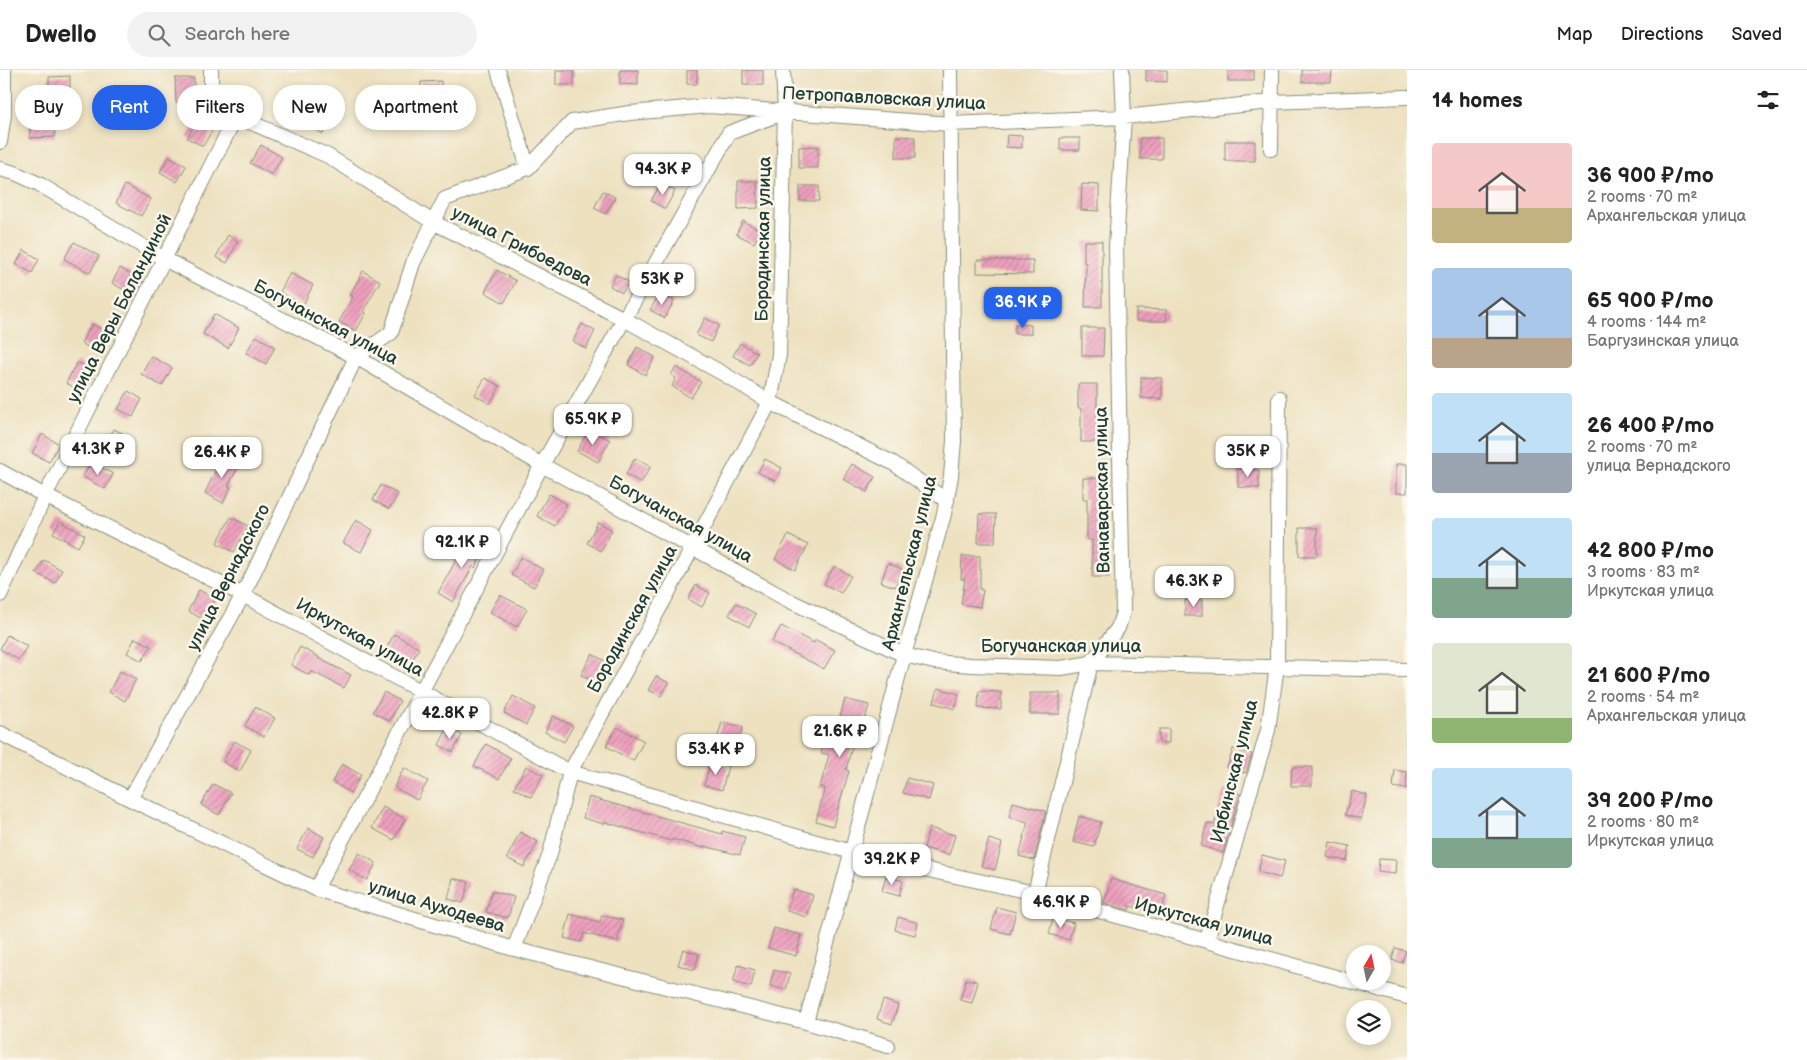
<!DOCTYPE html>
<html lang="en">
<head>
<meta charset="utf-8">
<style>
  body { margin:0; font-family:"Balsamiq Sans",sans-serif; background:#f2f2f2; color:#222; height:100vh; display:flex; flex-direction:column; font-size:19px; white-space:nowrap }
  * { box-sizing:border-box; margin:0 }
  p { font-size:16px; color:#767676 }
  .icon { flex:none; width:28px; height:28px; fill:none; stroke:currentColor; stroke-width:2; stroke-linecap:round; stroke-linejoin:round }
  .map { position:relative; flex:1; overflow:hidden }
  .side { display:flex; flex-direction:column; background:#fff; width:400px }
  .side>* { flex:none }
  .guide { position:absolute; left:15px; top:15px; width:475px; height:45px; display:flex; gap:10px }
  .needle { width:32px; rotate:9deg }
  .controls { position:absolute; left:1346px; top:875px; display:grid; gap:10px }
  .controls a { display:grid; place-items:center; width:45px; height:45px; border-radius:50%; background:#fff; box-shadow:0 2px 8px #0003; font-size:25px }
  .price { position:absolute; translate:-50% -42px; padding:0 11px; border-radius:10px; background:#fff; color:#222; font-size:16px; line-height:32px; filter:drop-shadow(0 1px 2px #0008) }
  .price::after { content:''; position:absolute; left:50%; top:30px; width:15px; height:11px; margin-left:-8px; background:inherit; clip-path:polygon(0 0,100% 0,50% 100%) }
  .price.active { background:#2563eb; color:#fff }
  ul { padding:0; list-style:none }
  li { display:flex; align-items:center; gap:15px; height:125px; padding:0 25px }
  li span { display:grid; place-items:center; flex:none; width:140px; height:100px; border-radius:5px; color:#555 }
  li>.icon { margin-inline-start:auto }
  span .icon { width:60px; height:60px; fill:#fffc; stroke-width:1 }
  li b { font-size:21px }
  h2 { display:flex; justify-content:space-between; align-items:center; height:60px; padding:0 25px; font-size:21px }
  .chip { padding:0 18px; border-radius:22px; background:#fff; box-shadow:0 2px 8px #0003; font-size:18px; line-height:45px }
  .chip.active { background:#2563eb; color:#fff }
  header { display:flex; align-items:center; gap:30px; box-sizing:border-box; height:70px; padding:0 25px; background:#fff; border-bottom:1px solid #e0e0e0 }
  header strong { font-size:24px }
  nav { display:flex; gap:28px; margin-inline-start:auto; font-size:18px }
  .search { width:350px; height:45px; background:#f2f2f2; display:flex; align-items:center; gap:12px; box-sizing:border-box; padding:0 18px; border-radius:28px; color:#767676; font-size:19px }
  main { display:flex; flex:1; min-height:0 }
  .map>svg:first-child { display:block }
  .building { fill:url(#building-hatch) }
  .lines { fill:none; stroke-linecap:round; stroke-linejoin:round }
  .minor-casing { stroke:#868f7a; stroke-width:16 }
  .minor { stroke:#fff; stroke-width:14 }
  .labels { text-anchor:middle; stroke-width:5; stroke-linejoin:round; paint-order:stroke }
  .street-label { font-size:18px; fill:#1f3d34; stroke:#fbf7ec }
</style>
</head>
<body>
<header>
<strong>Dwello</strong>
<div class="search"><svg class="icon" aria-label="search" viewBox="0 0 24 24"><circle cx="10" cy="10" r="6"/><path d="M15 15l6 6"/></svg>Search here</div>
<nav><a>Map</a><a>Directions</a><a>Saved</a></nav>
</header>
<main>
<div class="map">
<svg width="1407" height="990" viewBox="0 0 1407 990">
  <defs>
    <pattern id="building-hatch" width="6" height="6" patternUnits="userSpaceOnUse" patternTransform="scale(1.25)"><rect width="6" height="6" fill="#efa0be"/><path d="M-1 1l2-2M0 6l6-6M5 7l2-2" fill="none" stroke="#c1849b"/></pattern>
  </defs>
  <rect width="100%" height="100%" fill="#fbf7ec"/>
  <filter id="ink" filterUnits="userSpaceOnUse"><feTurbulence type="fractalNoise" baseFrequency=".02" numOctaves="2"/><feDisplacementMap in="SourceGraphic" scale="10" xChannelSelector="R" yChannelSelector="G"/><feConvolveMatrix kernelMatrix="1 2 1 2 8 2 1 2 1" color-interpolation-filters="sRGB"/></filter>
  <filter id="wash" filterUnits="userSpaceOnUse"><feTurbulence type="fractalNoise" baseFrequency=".0096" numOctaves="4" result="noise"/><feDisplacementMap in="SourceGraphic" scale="20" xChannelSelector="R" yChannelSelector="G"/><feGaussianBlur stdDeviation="1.12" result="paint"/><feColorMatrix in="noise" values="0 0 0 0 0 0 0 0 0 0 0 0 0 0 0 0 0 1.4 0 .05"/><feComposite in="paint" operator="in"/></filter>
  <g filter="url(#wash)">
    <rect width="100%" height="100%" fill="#ede1c0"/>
    <g id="blocks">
      <path class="building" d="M556,0H574V15H556Z
        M620,0H638V15L620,14Z
        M687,0H697V14H687Z
        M743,0H763V15H743Z
        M1146,0H1167V12L1146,11Z
        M1228,0H1254V11H1228Z
        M1302,0H1332L1331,12H1302Z
        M70,6V26H49V7Z
        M175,8H194V33H176Z
        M441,11L442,35H421V12Z
        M321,38L333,45L323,64L311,57Z
        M29,41H54L55,67L30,68Z
        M200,44L217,52L203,76L187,68Z
        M1007,65L1022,66V78L1006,77Z
        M896,66L915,67V88H896Z
        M1060,68H1080V80H1060Z
        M1140,68H1162V89H1140Z
        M1225,71H1255V91H1225Z
        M261,75L282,87L272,105L250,93Z
        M818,76V98H799V77Z
        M169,86L186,96L177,112L160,102Z
        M738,111H757L758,138L738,139Z
        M661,113L675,121L665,139L651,131Z
        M1082,114L1099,115V141L1081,140Z
        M125,115L151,129L141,146L116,133Z
        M800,116H819V131H800Z
        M603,121L615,127L606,144L594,138Z
        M743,151L761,161L754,173L736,164Z
        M228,165L238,171L227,193L216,187Z
        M1084,171H1102V237H1085L1086,193H1084Z
        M74,172L99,186L90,203L64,189Z
        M24,180L39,189L32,203L16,194Z
        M977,190H1033V204L977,203Z
        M120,198L143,211L135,226L112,213Z
        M497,200L516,211L504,233L485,222Z
        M363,201L380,211L363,242L366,243L356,261L339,252L353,227L350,225Z
        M290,203L313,215L303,235L280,222Z
        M616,205L629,212L622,223L610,216Z
        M660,223L674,231L665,248L650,240Z
        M1136,239L1167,240L1166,251H1136Z
        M214,244L239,258L228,278L203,264Z
        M705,248L719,255L711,272L696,265Z
        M92,254L112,265L101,284L81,273Z
        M582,254L595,261L586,279L573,271Z
        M1015,254L1031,255V264H1015Z
        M1082,258H1104L1103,286H1082Z
        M256,266L275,277L266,294L246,283Z
        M740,273L757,283L750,295L733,286Z
        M637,277L655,287L645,305L628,295Z
        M151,286L172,298L162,316L141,304Z
        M77,292L94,301L83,322L66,313Z
        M676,297L701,312L691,328L672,316L676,308L671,305Z
        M1141,307L1162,308V329L1141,328Z
        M485,308L500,316L490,334L475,325Z
        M1078,314H1097V350H1100V372H1081V338H1078Z
        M128,321L142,329L133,347L118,339Z
        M114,359L131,368L120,387L103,378Z
        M589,359L610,370L598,392L577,381Z
        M42,364L59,374L49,392L32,383Z
        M223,385L240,394L228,416L231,417L223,433L205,423Z
        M635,388L651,396L641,413L626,404Z
        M765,389L782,398L775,411L758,402Z
        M91,392L113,404L105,419L83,407Z
        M852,394L875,407L867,422L843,409Z
        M1396,394H1407V423H1396Z
        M1238,399L1259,400V418L1238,417Z
        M1083,408H1103L1104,486H1109V507H1092V470H1087V429H1083Z
        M381,415L398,424L389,439L373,430Z
        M549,424L567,434L555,456L537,446Z
        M979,444H996L995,473H978Z
        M231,447L248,456L234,482L217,473Z
        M356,450L373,460L361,482L343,473Z
        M60,451L85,465L78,477L53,463Z
        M598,452L612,460L601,481L587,473Z
        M1299,458H1317V486H1299Z
        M788,465L808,475L795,500L775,489Z
        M468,468L486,478L475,498L473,496L453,532L438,523Z
        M962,486H980V520H983L980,537L961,534L965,509H961Z
        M521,487L544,500L534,517L511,505Z
        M44,490L62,500L55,513L36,503Z
        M888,493L902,499L895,517L881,512Z
        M834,496L851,506L841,523L824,514Z
        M696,515L710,523L702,537L688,529Z
        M199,520L216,529L204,550L188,541Z
        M500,525L527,539L517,557L490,542Z
        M1185,530H1202V546H1185Z
        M736,533L756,544L749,557L729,545Z
        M781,556L814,573L816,570L835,580L824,599L772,572Z
        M394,564L419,578L408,598L383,585Z
        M7,565L27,576L19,590L0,579Z
        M135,568L151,576L142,591L127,583Z
        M300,577L319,587L318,588L351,605L344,618L311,601L309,605L291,595Z
        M592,584L609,593L598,614L581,605Z
        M120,601L136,609L125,631L109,622Z
        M656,606L669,613L661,626L648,620Z
        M938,618L959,624L955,639L934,633Z
        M979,621L1001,622V639L978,638Z
        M384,622L400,631L389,651L373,642Z
        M1030,623H1060V644H1030Z
        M513,626L535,638L526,655L504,643Z
        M845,629L869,635L861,664L856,662L846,700L849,701L833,756L816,751L825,718L820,717L829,685L821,683L827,662L835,665Z
        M255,637L275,648L264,667L245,656Z
        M553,646L573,656L564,672L545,662Z
        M722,652L743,657L738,676L717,670Z
        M448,657L462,665L453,682L439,675Z
        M617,657L644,671L633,691L606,676Z
        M1159,659H1169V673H1159Z
        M234,671L251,680L240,701L223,692Z
        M486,674L511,688L499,709L474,696Z
        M1233,679L1252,684L1246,703L1227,698Z
        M711,691L728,696L722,720L704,715Z
        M342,694L361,705L351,723L332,712Z
        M526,696L543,705L531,727L514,718Z
        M1292,697H1312V716H1291Z
        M404,698L428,711L417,730L394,717Z
        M1395,700L1407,702L1406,719L1393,717Z
        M907,708L933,715L929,730L903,723Z
        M213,714L231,723L219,745L201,735Z
        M1224,719L1240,724L1223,783L1201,776L1207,753L1214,755Z
        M1352,721L1367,725L1361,749L1345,745Z
        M589,727L722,764V761L745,767L740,785L704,776V778L672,769L671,771L605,752L604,754L583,748Z
        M1013,732L1046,741L1034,790L1019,786L1028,752L1009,747Z
        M383,737L405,749L394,770L372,758Z
        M1079,746L1101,752L1094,777L1073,772Z
        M308,758L324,767L313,787L297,779Z
        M929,758L955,765L949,785L924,778Z
        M520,762L538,772L524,797L507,788Z
        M989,769L1002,773L995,800L981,796Z
        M1330,772L1350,776L1347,791L1327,787Z
        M359,783L376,793L367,810L349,800Z
        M1262,785L1285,791L1280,808L1258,802Z
        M1379,789L1396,790L1395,804L1378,802Z
        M886,806L903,811L899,826L882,821Z
        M453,808L469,812L463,833L448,829Z
        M1111,809L1166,825L1161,844L1130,836L1129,840L1104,833Z
        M793,819L813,825L807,847L787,841Z
        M492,821L514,827L508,848L486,842Z
        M997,837L1016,842L1010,864L991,859Z
        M570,844L600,852L602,845L623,850L617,872L584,863L581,872L564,868Z
        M898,847L918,853L915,865L895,860Z
        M1053,848L1074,853L1069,870L1049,864Z
        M774,858L801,865L796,886L768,878Z
        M1395,878L1406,881L1402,893L1392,890Z
        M683,879L699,884L695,900L678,895Z
        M738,895L755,900L751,917L733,912Z
        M774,900L790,904L786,920L770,916Z
        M966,909L978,912L972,933L960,930Z
        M883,930L898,935L892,954L877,949Z"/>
    </g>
  </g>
  <g filter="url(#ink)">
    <use href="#blocks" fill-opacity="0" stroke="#868f7a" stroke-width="1"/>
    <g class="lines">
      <defs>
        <path id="minor" d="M236,46L328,86L433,152L624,249L722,303L770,332L893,393L947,431
          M0,72L4,45V0
          M1271,79L1272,0
          M528,98L572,52L630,43L709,36L950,54L1124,47L1271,32L1407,27
          M0,99L15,103L39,114L164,189L356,287L542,395L788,530L904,585L934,592L971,595L1061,598L1091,593L1407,600
          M0,401L45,426L243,525L570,702L852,782L890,792L1035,823L1407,927
          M0,525L45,426L236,46L211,14V0
          M0,663L130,729L316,819L514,879L806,952L888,976
          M130,729L243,525L356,287L391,263L413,193L445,129L528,98L498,0
          M316,819L542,395L729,63L785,42
          M1035,823L1091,593L1118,558L1123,542L1116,176L1124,47L1122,0
          M1207,870L1268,660L1277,596L1279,328
          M514,879L550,784L570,702L693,477L770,332L779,285L785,42L783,0
          M806,952L904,585L944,444L951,406L954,371L950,0"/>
      </defs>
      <use href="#minor" class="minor-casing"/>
      <use href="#minor" class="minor"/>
    </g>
  </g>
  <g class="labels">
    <g class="street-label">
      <text transform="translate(884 28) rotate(3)" y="6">Петропавловская улица</text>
      <text transform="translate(763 169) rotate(-89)" y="6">Бородинская улица</text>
      <text transform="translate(522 176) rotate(27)" y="6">улица Грибоедова</text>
      <text transform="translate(119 238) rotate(-63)" y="6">улица Веры Баландиной</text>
      <text transform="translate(326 252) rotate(28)" y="6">Богучанская улица</text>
      <text transform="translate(1102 420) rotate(-91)" y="6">Ванаварская улица</text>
      <text transform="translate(681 449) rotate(29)" y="6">Богучанская улица</text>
      <text transform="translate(909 493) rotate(-76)" y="6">Архангельская улица</text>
      <text transform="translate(228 507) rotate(-63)" y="6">улица Вернадского</text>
      <text transform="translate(632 549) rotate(-61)" y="6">Бородинская улица</text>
      <text transform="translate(360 567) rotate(29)" y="6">Иркутская улица</text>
      <text x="1061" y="582">Богучанская улица</text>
      <text transform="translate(1234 701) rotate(-76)" y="6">Ирбинская улица</text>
      <text transform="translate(437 836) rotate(17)" y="6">улица Ауходеева</text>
      <text transform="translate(1204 851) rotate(15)" y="6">Иркутская улица</text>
    </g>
  </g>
</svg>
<div class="controls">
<a><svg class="needle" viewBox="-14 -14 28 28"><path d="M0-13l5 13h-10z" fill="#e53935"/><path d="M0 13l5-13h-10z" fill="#767676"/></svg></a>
<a><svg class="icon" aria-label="layers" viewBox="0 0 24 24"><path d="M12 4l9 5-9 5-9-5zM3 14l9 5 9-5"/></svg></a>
</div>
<b class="price" style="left:663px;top:126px">94.3K ₽</b>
<b class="price" style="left:662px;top:236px">53K ₽</b>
<b class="price active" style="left:1023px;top:259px">36.9K ₽</b>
<b class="price" style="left:593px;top:376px">65.9K ₽</b>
<b class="price" style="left:98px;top:406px">41.3K ₽</b>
<b class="price" style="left:1248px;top:408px">35K ₽</b>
<b class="price" style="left:222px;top:409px">26.4K ₽</b>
<b class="price" style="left:462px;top:499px">92.1K ₽</b>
<b class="price" style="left:1194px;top:538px">46.3K ₽</b>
<b class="price" style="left:450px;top:670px">42.8K ₽</b>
<b class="price" style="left:840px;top:688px">21.6K ₽</b>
<b class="price" style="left:716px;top:706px">53.4K ₽</b>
<b class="price" style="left:892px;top:816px">39.2K ₽</b>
<b class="price" style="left:1061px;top:859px">46.9K ₽</b>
<div class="guide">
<a class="chip">Buy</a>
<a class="chip active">Rent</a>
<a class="chip">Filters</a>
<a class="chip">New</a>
<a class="chip">Apartment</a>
</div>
</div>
<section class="side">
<h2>14 homes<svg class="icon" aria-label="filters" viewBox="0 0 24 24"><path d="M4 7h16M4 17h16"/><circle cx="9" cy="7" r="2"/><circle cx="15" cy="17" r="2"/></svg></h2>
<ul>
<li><span style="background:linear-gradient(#f6c9c9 65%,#c2b280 0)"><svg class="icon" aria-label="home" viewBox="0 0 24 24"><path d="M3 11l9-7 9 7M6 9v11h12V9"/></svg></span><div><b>36 900 ₽/mo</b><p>2 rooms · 70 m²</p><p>Архангельская улица</p></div></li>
<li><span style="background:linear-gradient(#a9c7e8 70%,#b9a48a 0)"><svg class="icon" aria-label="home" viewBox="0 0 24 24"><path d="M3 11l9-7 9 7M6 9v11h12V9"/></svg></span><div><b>65 900 ₽/mo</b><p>4 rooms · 144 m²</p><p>Баргузинская улица</p></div></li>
<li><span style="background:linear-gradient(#bfe0f5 60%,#9aa5b1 0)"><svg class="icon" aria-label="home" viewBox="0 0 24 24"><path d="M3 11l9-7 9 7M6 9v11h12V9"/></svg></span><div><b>26 400 ₽/mo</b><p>2 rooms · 70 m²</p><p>улица Вернадского</p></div></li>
<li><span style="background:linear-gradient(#bfe0f5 60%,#7fa58c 0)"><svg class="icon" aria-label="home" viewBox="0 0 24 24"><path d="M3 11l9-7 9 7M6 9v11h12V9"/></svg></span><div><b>42 800 ₽/mo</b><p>3 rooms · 83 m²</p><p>Иркутская улица</p></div></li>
<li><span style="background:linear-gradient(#dfe7d0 75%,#8fb573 0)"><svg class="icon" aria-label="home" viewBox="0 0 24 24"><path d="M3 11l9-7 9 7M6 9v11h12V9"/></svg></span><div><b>21 600 ₽/mo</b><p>2 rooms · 54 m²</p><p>Архангельская улица</p></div></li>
<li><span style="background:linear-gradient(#bfe0f5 70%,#7fa58c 0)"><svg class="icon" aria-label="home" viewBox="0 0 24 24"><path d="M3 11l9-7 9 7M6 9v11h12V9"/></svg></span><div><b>39 200 ₽/mo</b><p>2 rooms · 80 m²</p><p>Иркутская улица</p></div></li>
</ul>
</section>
</main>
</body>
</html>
